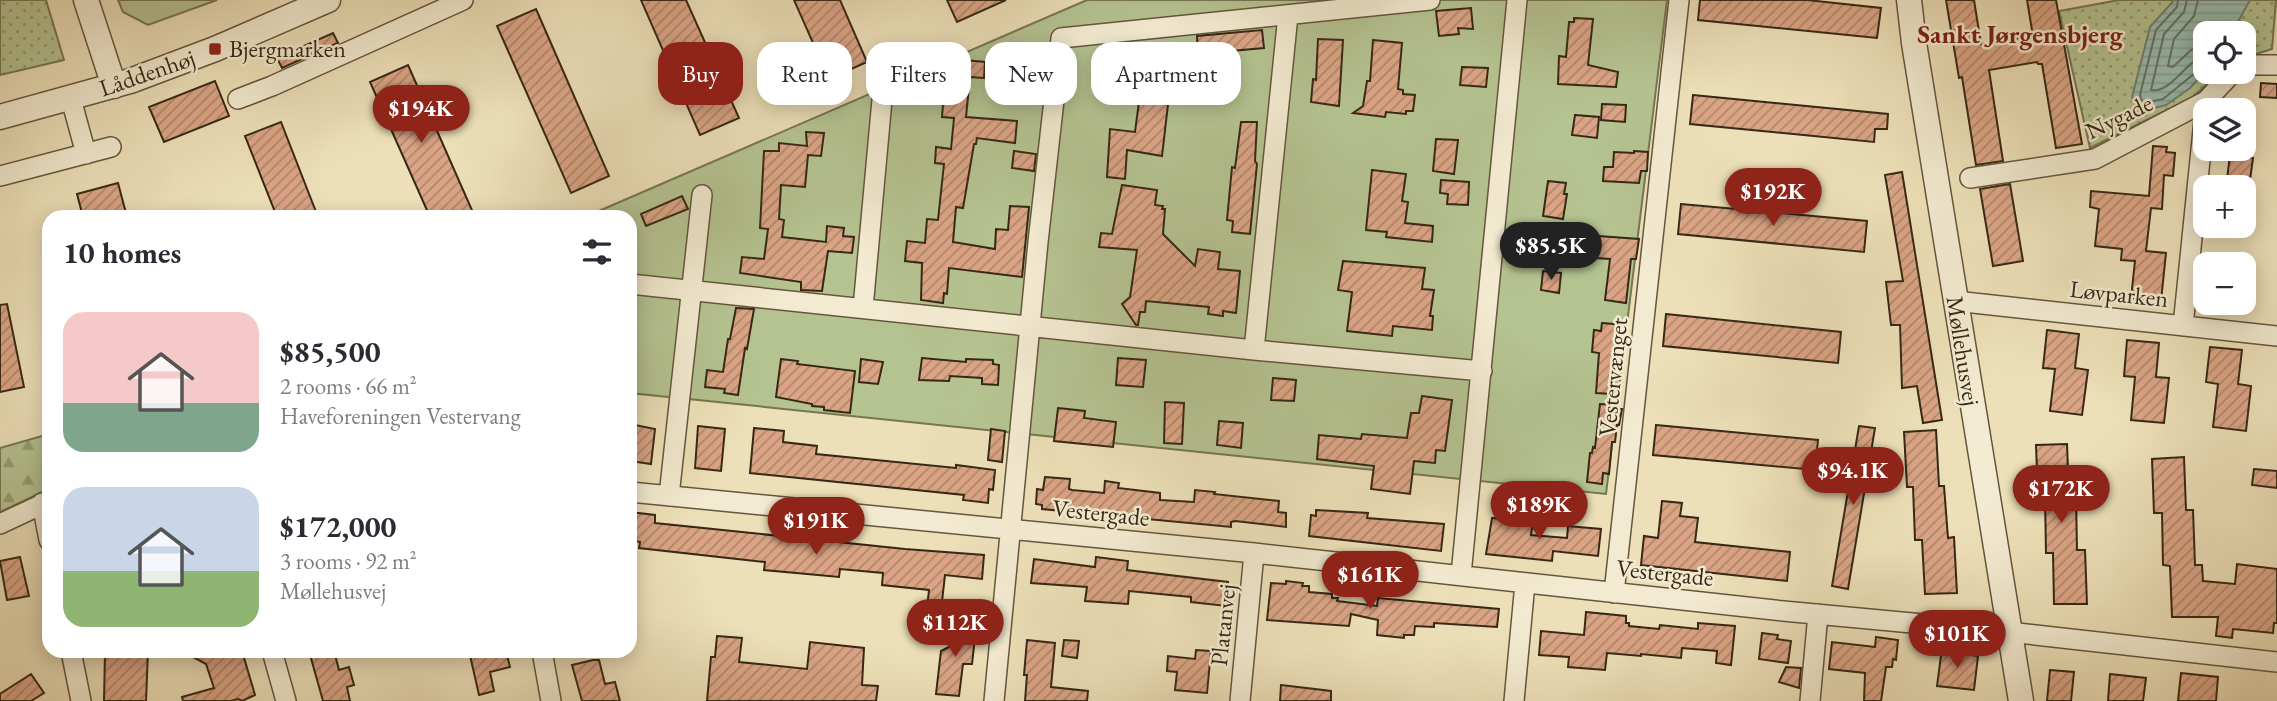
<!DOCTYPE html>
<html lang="en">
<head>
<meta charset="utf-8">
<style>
  body { margin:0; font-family:"EB Garamond",serif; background:#f2f2f3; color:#2b2b33; height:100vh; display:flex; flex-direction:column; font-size:26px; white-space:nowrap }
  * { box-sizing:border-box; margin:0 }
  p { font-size:23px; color:#7c7c81 }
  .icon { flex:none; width:38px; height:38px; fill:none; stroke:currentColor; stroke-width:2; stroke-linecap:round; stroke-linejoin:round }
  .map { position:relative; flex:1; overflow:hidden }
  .panel { position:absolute; left:42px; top:210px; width:595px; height:448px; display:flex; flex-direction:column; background:#fff; border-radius:21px; box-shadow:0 4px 18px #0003 }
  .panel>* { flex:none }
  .top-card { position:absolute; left:658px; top:42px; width:665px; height:63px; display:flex; gap:14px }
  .fabs { position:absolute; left:2193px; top:21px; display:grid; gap:14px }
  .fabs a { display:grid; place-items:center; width:63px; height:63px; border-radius:14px; background:#fff; box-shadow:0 4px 18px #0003; font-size:35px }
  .price { position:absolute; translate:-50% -60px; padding:0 16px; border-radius:24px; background:#8f2418; color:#fff; font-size:23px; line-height:46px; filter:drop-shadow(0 2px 4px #0008) }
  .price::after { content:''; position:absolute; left:50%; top:42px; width:21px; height:16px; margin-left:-10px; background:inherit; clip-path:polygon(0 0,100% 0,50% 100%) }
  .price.on { background:#222; color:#fff }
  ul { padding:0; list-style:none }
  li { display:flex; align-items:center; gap:21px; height:175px; padding:0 21px }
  li span { display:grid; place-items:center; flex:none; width:196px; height:140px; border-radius:21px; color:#555 }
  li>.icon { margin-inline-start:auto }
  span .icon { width:84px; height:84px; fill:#fffc; stroke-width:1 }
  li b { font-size:30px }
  h2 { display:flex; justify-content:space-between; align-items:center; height:84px; padding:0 21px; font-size:30px }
  .pill { padding:0 24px; border-radius:21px; background:#fff; box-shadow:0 4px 18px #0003; font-size:24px; line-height:63px }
  .pill.on { background:#8f2418; color:#fff }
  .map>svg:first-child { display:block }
  .green { fill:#b5c391; stroke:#767653; stroke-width:2 }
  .forest { fill:url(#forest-firs); stroke:#767653; stroke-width:2 }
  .park { fill:url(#park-dots); stroke:#767653; stroke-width:2 }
  .water { fill:url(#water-rules); stroke:#718173; stroke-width:2 }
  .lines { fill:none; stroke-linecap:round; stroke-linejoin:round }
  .shore { stroke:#687263; stroke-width:2 }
  .building { fill:url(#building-hatch); stroke:#362815; stroke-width:2 }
  .minor-casing { stroke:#64563e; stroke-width:22 }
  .tertiary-casing { stroke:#64563e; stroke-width:27 }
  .minor { stroke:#f3ebd1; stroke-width:19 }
  .tertiary { stroke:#f3ebd1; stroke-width:24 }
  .poi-dot { fill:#8f2418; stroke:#f3ebd1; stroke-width:2.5 }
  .labels { text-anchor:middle; stroke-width:5; stroke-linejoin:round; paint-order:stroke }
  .poi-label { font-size:24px; fill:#362815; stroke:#f3ebd1; text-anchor:start }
  .street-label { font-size:24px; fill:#362815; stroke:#f3ebd1 }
  .neighbourhood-label { font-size:26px; font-weight:bold; fill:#7a1f14; stroke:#f3ebd1 }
</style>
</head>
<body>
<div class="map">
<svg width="2277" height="701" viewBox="0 0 2277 701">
  <defs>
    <pattern id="forest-firs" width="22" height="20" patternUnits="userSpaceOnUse" patternTransform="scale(1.75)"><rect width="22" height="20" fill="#b5c391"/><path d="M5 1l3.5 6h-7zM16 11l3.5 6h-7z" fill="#949e75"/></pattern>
    <pattern id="park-dots" width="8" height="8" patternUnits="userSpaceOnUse" patternTransform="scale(1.75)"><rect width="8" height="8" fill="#b5c391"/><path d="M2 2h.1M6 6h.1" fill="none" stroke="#949e75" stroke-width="1.8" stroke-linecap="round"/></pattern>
    <pattern id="water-rules" width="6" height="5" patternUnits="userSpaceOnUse" patternTransform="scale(1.75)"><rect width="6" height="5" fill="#99bdb1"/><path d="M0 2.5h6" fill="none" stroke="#84a297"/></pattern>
    <pattern id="building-hatch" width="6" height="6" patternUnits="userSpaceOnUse" patternTransform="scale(1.75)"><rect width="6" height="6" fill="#dba585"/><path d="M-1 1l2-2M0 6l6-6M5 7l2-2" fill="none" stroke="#b2866c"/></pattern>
  </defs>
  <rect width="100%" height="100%" fill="#ede0b8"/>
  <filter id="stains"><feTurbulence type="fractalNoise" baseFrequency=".00286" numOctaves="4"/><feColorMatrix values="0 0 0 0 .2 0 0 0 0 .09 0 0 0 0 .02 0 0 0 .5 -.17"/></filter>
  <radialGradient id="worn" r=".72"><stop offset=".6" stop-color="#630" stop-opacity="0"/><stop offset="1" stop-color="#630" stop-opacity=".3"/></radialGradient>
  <path class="green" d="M118,0H217L148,25L123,12Z
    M1087,0H1667L1606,494L630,393V217H585Z"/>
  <path class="forest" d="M49,434V489L0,512V448Z"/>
  <path class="park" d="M0,0H46L64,60L0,75Z
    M2119,0H2276L2272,49L2244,58V33H2205V72H2220L2193,97L2090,148L2059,11Z"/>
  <path class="water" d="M2174,0H2250L2232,33H2205V72L2190,88L2166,105L2138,112L2132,97L2150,27Z"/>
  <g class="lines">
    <path class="shore" d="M2178,0L2177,7L2156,30L2140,95L2142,101L2145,103L2163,99L2205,65
      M2187,0L2184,12L2164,34L2151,90C2171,94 2186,60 2205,56
      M2198,0L2194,16L2174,39L2168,66L2173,67L2191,50L2205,46"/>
  </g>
  <path class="building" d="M641,0H686L739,118L700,135Z
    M794,0H840L867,62L829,79Z
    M947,0H1006L957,22Z
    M1700,0H1807L1881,8L1877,38L1698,20Z
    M1946,0H1974L1981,44L2033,36L2027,0H2056L2082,144L2056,148L2042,64H2038L2037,62L1989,70L2003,161L1976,165L1962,77L1959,78Z
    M1471,8L1473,29L1458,28L1459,34L1439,36L1436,11Z
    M536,9L609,176L571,193L497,26Z
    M1574,18L1593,19L1588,65L1618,72L1616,87L1558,84L1559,56L1566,57L1569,22H1574Z
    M1262,30L1264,48L1198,54L1197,36Z
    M333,33L338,43L282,68L277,58Z
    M1318,39L1343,40L1339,106L1311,102L1313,79L1316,80Z
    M1373,40L1402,43L1398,89L1403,90V94L1415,95L1413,111H1406V114L1386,112L1385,117L1353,113L1363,106L1367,81H1370Z
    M953,59L985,62L984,78L970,77L966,117L1017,121L1015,143L977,138L976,144H974L963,208L956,207L953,242L995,249L996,229L1008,230L1010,206L1029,207L1022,277L949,268L947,294L944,293L943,303L921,300L922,263L905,261L907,241L925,243L927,219L938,220L944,164L935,163L936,147L951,149L954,118L942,117L944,92L951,93Z
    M408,65L475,217H430L370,82Z
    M1122,67L1172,70L1162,156L1127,150L1125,179L1107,177L1110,129L1135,132L1141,87L1122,86Z
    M1462,67L1488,68L1486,87L1460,85Z
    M215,81L229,116L164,142L149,107Z
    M2261,83L2277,84V98L2260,97Z
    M1693,95L1888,114L1887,129H1875L1874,142L1690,124Z
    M1602,104L1626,105L1625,122L1601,120Z
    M1575,115L1599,117L1597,138L1572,135Z
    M281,122L318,217H277L245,136Z
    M1241,122H1257L1255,161L1257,164L1250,234L1232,232L1233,221L1227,220L1232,167L1235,168Z
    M806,132L824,133L821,156L808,155L805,187L781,185L779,219L784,220L782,237L826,242L827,226L844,228L843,236L854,237L852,253L828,251L822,291L801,290V282L740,273L742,257L764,259L768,229L760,228L764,151H779V143L807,146Z
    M1436,139L1458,140L1454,174L1433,171Z
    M2153,146L2167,147L2166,152L2175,153L2173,176L2164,175L2162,209L2151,208L2146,251L2166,253L2161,301L2131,298L2135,261L2121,260L2122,249L2095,246L2099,209L2090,207L2091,191L2149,196Z
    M1014,151L1036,154L1034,171L1012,168Z
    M1634,151L1648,152L1647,171H1641L1639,183L1603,181L1604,167H1613L1614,152L1634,153Z
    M2230,155L2253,158L2249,187H2226Z
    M1372,170L1406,174L1402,201L1408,202L1405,223L1433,226L1432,242L1386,237L1387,232L1366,230Z
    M1902,172L1942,420L1923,423L1917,386L1902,388L1900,325H1891L1886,282L1903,281L1885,175Z
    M1441,180L1469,182L1468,205L1447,204L1448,194L1440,193Z
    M1548,181L1566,183L1564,194H1567L1563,219L1543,216Z
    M118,183L127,217H83L77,194Z
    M2010,184L2023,261L1993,266L1980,189Z
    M1122,185L1157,190L1155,205L1163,206L1162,209H1165L1163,234L1195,266L1198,249L1220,252L1218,269L1240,271L1236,313L1223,311V316L1208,314L1209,307L1146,301L1145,312H1140L1138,325H1136L1122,304L1130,297L1137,250L1099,247L1101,233L1112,234Z
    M682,196L688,209L646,226L641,214Z
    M1681,204L1867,221L1864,252L1678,234Z
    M1598,236L1639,239L1636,259H1631L1626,303L1605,300L1610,259L1596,258Z
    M1343,261L1425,268L1422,289L1434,290L1430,316H1433L1432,330L1393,326L1392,336L1347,331L1352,292L1338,290Z
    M1543,271L1561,273L1559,293L1541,290Z
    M7,304L24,387L0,392V305Z
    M736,308L754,309L747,349L745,348L738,395L724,393L725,389L705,387L707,370L723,372L728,339H730Z
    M1666,314L1841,332L1838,363L1663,346Z
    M1602,323L1626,325L1623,347L1618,346L1612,394L1596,393L1599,353L1592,352L1594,330L1601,331Z
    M2047,330L2079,334L2075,368L2088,370L2082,415L2050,411L2055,369L2043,368Z
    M2127,340L2159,343L2156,377L2169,378L2164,423L2131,420L2135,377L2124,376Z
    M2210,347L2242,350L2238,384L2251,386L2246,431L2213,427L2218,384L2206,382Z
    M922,358L966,362V359L993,360V364L999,365L998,385L982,384V378L950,376L949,381L919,380Z
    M1118,358L1146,360L1143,387L1116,385Z
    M781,359L798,361L797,364L855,371L850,413L824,410V407L812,406V404L776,397Z
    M861,359L883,362L878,384L859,382Z
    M1273,378L1296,380L1294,401L1271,400Z
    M1422,396L1452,400L1445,451L1436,450L1435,463L1414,461L1410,494L1371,489L1374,466L1317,459L1319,435L1361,439L1362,434L1407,438L1411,413H1419Z
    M1165,402L1184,403L1182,444L1164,443Z
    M1600,404L1618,405V409H1622L1619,425H1617L1615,442H1612L1609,474L1603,473L1602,484L1587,482L1590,453H1592L1593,447L1595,448Z
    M1058,408L1085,411L1084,418L1116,422L1113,447L1054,441Z
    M1219,421L1243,423L1241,448L1217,445Z
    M630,424L655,429L651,464L630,461Z
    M1656,425L1818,440L1815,470L1653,455Z
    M698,426L725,429L721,471L695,468Z
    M1859,426L1875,428L1848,589L1832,586Z
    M754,428L784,431L783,442L817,446L816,454L956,468V465L995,470L993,490L989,489L988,503L963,500L964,495L750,473Z
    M991,429L1005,431L1002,462L988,460Z
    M1936,430L1939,486H1944L1948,538L1954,537L1957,593L1925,594L1922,540H1915L1913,487H1907L1904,432Z
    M2067,444L2069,497H2076L2077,550H2085L2087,604H2054L2053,553H2046L2045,498H2038L2036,445Z
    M2184,457L2186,510H2193L2195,565H2202L2203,581L2235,584L2237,564L2277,569V623H2274L2273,633L2233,629L2232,638L2216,636L2218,617H2172L2170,566L2163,565L2162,513H2154L2152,459Z
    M2254,469L2277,471V488L2252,485Z
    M1045,477L1070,479L1069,489L1072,490L1104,493L1105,481L1119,483L1118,488L1160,493V500L1194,502L1195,490L1215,492L1214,494L1279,501L1278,512L1286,513V527L1235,521L1231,522V527L1042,509V505L1036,504L1037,489L1043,490Z
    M1662,501L1682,503L1680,516L1698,518L1695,542L1790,552L1787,581L1641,565L1644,536L1658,538Z
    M1316,510L1368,513L1367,518L1444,524L1441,551L1309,536L1311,515L1316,516Z
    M630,512L655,515V523L905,549L984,555L982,579L945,575L938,637L924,635L929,590L882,585L883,573L840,569L839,577L764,570L765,562L639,548L640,542L630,540Z
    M1492,518L1533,522L1531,535L1567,538L1568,526L1601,529L1598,556L1553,551L1552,561L1486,554Z
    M20,557L29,596L7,600L0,561Z
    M1096,557L1128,561L1127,570L1228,582L1226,606L1191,602V597L1129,591L1128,604L1085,601L1087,587L1031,583L1034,559L1095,567Z
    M1286,581L1303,583L1302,586H1309V592L1332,594V598H1338L1337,601L1377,606L1378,598L1499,609L1497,627L1434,623V627L1415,626L1414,635H1404V638L1377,635L1378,620L1351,614L1349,626L1267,620L1271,583L1286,584Z
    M1586,612L1626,616V623H1629V626L1659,629L1660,625L1698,629V623L1735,626L1731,665L1716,663L1717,651L1682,648L1681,658L1641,654V656L1607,653L1605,670L1568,667L1569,657L1539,655L1541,631L1584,635Z
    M943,626L976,628L972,664H963L959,696L936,694L941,651L957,643L942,639Z
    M1762,633L1778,635L1777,639L1791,641L1788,663L1759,659Z
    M717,636L742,638L739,662L807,669L810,642L864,648L862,685L878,686L876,701H707L711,657H715Z
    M1876,637L1898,640L1896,660L1893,659L1892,667H1886L1881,701H1864L1865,673L1829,669L1832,642L1875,647Z
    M1027,640L1055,643L1051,687L1088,691L1087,701H1025L1027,675H1024Z
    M1064,640L1079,641L1077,658L1062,656Z
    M1942,648L1964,651V654L1978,656L1974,690L1937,686Z
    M1196,650L1211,651L1207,693L1175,690L1177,672L1167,671L1168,656L1195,659Z
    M105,651H148L146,701H104Z
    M182,651H242L255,695L242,701L238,699L231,701H183L182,697L214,688L206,664Z
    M309,651H334L339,670L349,667L354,685L347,687L350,701H323Z
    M469,651H506L510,667L490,672L494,691L479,695Z
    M593,660H599L605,684L615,682L620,701H582L572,665Z
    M1786,667L1801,668L1799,688L1779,682Z
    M2050,670L2074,672L2071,701H2047Z
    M2181,673L2218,677L2216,701H2178Z
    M31,674L44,693L31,701H0V694Z
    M2110,674L2146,678L2143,701H2108Z
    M1281,685L1331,691V701H1280Z"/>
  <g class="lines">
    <defs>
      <path id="minor" d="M2244,68L2253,65H2277
        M71,99L86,154
        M238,99L272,86L463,0
        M0,176L111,147
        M1970,178L2095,159L2206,101L2233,72
        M630,284L1254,350L1482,371
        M1955,301L2277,336
        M863,308L882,100
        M2183,326L2206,101
        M1254,350L1288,15
        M630,492L1254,553L1783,611L2009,632L2277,662
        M669,496L702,195
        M42,503L49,540
        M0,524L49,501
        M1461,575L1517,0
        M1614,593L1679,0
        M71,651L81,701
        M272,651L286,701
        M542,651L551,701
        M994,701L1038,242L1061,38L1430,0
        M1240,701L1254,553
        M1514,701L1525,583
        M1810,701L1818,614"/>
      <path id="tertiary" d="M86,0L114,86
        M1909,0L1914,43L2021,701
        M0,117L130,81L215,49L328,0"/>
    </defs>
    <use href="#minor" class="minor-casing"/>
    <use href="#tertiary" class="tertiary-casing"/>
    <use href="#minor" class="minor"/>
    <use href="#tertiary" class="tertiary"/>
  </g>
  <rect class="poi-dot" x="208" y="42" width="14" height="14" rx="3.5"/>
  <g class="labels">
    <g class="poi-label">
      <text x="229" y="57">Bjergmarken</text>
    </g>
    <g class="street-label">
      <text transform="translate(147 73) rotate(-19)" y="8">Låddenhøj</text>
      <text transform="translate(2119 117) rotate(-26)" y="8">Nygade</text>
      <text transform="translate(2119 294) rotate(6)" y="8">Løvparken</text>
      <text transform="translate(1963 351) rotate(81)" y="8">Møllehusvej</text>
      <text transform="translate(1613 377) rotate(-84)" y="8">Vestervænget</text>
      <text transform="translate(1101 513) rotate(6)" y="8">Vestergade</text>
      <text transform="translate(1665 573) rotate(6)" y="8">Vestergade</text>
      <text transform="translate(1223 625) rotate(-84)" y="8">Platanvej</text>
    </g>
    <g class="neighbourhood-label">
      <text x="2020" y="43">Sankt Jørgensbjerg</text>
    </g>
  </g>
  <rect width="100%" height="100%" filter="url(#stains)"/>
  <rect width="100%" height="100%" fill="url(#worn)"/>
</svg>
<div class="fabs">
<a><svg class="icon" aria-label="locate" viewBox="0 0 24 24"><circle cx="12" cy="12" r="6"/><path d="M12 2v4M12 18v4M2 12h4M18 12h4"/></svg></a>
<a><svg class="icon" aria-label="layers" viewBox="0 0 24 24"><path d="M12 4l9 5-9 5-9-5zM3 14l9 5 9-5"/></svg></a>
<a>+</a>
<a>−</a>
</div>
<b class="price" style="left:421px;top:145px">$194K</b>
<b class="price" style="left:1773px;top:228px">$192K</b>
<b class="price on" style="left:1551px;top:282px">$85.5K</b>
<b class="price" style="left:1853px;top:507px">$94.1K</b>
<b class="price" style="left:2061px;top:525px">$172K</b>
<b class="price" style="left:1539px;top:541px">$189K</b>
<b class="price" style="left:816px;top:557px">$191K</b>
<b class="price" style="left:1370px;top:611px">$161K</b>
<b class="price" style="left:955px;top:659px">$112K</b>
<b class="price" style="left:1957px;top:670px">$101K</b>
<div class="top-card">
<a class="pill on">Buy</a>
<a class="pill">Rent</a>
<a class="pill">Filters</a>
<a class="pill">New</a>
<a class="pill">Apartment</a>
</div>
<section class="panel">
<h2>10 homes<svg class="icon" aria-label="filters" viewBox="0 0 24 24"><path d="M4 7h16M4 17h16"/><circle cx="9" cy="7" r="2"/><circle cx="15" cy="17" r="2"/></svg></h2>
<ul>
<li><span style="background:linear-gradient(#f6c9c9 65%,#7fa58c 0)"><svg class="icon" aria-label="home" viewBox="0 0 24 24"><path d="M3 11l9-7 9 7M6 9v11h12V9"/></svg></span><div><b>$85,500</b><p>2 rooms · 66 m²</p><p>Haveforeningen Vestervang</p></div></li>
<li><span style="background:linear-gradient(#c9d6e8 60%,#8fb573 0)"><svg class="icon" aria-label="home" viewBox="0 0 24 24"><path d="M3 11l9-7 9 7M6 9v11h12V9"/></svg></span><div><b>$172,000</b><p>3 rooms · 92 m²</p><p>Møllehusvej</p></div></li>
</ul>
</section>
</div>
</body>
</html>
